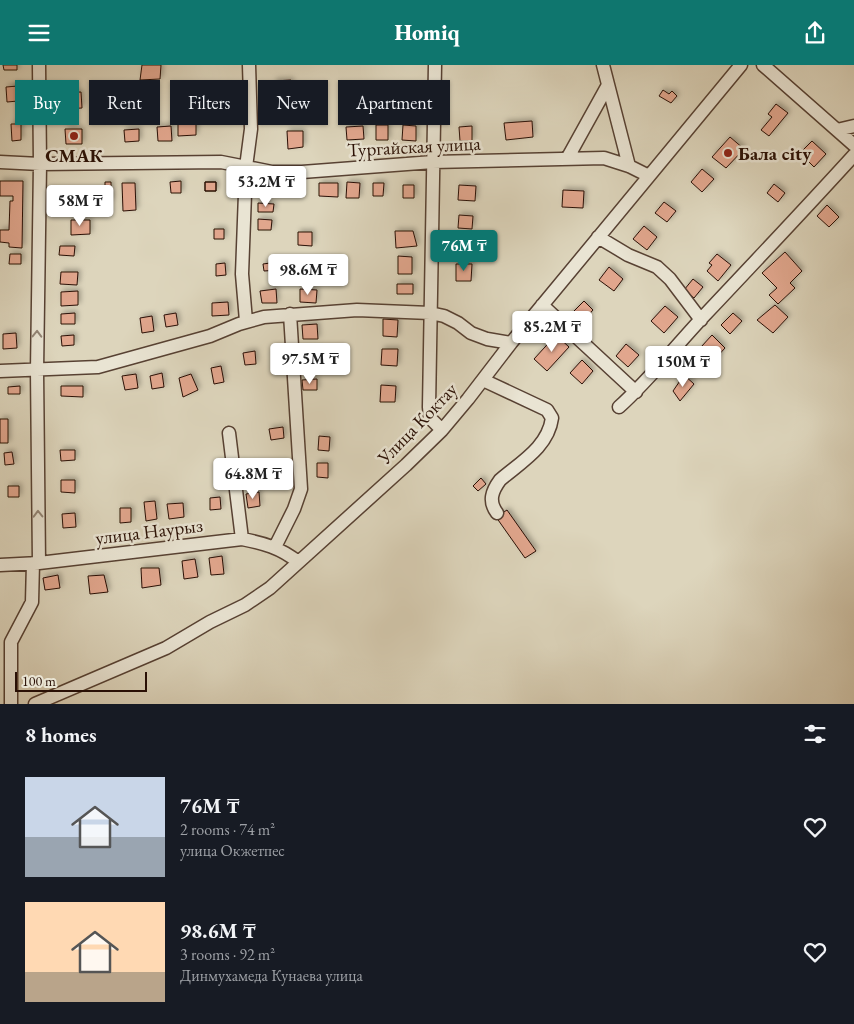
<!DOCTYPE html>
<html lang="en">
<head>
<meta charset="utf-8">
<style>
  body { margin:0; font-family:"EB Garamond",serif; background:#242831; color:#f1f3f6; height:100vh; display:flex; flex-direction:column; font-size:19px; white-space:nowrap }
  * { box-sizing:border-box; margin:0 }
  p { font-size:16px; color:#9ea1a6 }
  .icon { flex:none; width:28px; height:28px; fill:none; stroke:currentColor; stroke-width:2; stroke-linecap:round; stroke-linejoin:round }
  .map { position:relative; height:639px; overflow:hidden }
  .details { display:flex; flex-direction:column; background:#171b24; flex:1 }
  .details>* { flex:none }
  .banner { position:absolute; left:15px; top:15px; width:500px; height:45px; display:flex; gap:10px }
  .scale { position:absolute; left:15px; bottom:12px; width:132px; box-sizing:border-box; padding-left:5px; border:2px solid #2a1005; border-top:0; font-size:14px; line-height:18px; white-space:nowrap; color:#2a1005; -webkit-text-stroke:4px #e9e4d3; paint-order:stroke }
  .price { position:absolute; translate:-50% -42px; padding:0 11px; border-radius:5px; background:#fff; color:#222; font-size:16px; line-height:32px; filter:drop-shadow(0 1px 2px #0008) }
  .price::after { content:''; position:absolute; left:50%; top:30px; width:15px; height:11px; margin-left:-8px; background:inherit; clip-path:polygon(0 0,100% 0,50% 100%) }
  .price.on { background:#0f766e; color:#fff }
  ul { padding:0; list-style:none }
  li { display:flex; align-items:center; gap:15px; height:125px; padding:0 25px }
  li span { display:grid; place-items:center; flex:none; width:140px; height:100px; border-radius:0px; color:#555 }
  li>.icon { margin-inline-start:auto }
  span .icon { width:60px; height:60px; fill:#fffc; stroke-width:1 }
  li b { font-size:21px }
  h2 { display:flex; justify-content:space-between; align-items:center; height:60px; padding:0 25px; font-size:21px }
  .pill { padding:0 18px; border-radius:0px; background:#171b24; box-shadow:0 1px 4px #0004; font-size:18px; line-height:45px }
  .pill.on { background:#0f766e; color:#fff }
  header { display:flex; justify-content:space-between; align-items:center; height:65px; padding:0 25px; background:#0f766e; color:#fff; font-size:22px; font-weight:800 }
  .map>svg:first-child { display:block }
  .building { fill:#e1a68d; stroke:#2a1005; filter:url(#shadow) }
  .lines { fill:none; stroke-linecap:round; stroke-linejoin:round }
  .minor-casing { stroke:#574133; stroke-width:15 }
  .minor { stroke:#e9e4d3; stroke-width:12 }
  .oneway { stroke:#938576 }
  .poi-dot { fill:#8f2418; stroke:#e9e4d3; stroke-width:2 }
  .labels { text-anchor:middle; stroke-width:5; stroke-linejoin:round; paint-order:stroke }
  .street-label { font-size:19px; fill:#2a1005; stroke:#e9e4d3 }
  .poi-label { font-size:19px; font-weight:bold; fill:#2a1005; stroke:#e9e4d3; text-anchor:start }
</style>
</head>
<body>
<header><svg class="icon" aria-label="menu" viewBox="0 0 24 24"><path d="M4 6h16M4 12h16M4 18h16"/></svg>Homiq<svg class="icon" aria-label="share" viewBox="0 0 24 24"><path d="M12 15V3M7 8l5-5 5 5M5 13v7h14v-7"/></svg></header>
<div class="map">
<svg width="854" height="639" viewBox="0 0 854 639">
  <defs>
    <filter id="shadow"><feDropShadow dx="2.5" dy="-2.5" stdDeviation="2.5" flood-color="#0004"/></filter>
  </defs>
  <rect width="100%" height="100%" fill="#ddd5bc"/>
  <filter id="stains"><feTurbulence type="fractalNoise" baseFrequency=".004" numOctaves="4"/><feColorMatrix values="0 0 0 0 .2 0 0 0 0 .09 0 0 0 0 .02 0 0 0 .5 -.17"/></filter>
  <radialGradient id="worn" r=".72"><stop offset=".6" stop-color="#630" stop-opacity="0"/><stop offset="1" stop-color="#630" stop-opacity=".3"/></radialGradient>
  <path class="building" d="M3,0H17V5H4Z
    M142,0H161L160,14L140,15Z
    M291,15L292,31L275,32L274,16Z
    M18,21V36L7,37L6,22Z
    M663,25L669,29L672,26L677,31L671,38L659,31Z
    M81,27L82,43L63,44V28Z
    M227,35L228,53L215,54L214,36Z
    M776,39L788,48L769,71L761,65L772,52L768,49Z
    M196,50V70L178,71V51Z
    M532,56L533,72L506,75L504,58Z
    M11,59H21V75L12,76Z
    M376,60H388V75H376Z
    M403,60L416,61V76L402,75Z
    M171,61L172,76H158L157,62Z
    M363,61L364,74L347,75L346,62Z
    M472,61V76H460L459,62Z
    M65,64H82V79H66Z
    M139,64V76L125,77L124,65Z
    M287,66H303V82L288,84Z
    M730,72L744,84L726,103L712,92Z
    M812,76L826,89L814,102L800,88Z
    M702,104L714,114L702,127L691,117Z
    M0,116H23L22,183L9,182V178L0,177V165H9L10,136H13V131H0Z
    M181,116V128H171L170,117Z
    M105,117H111V136H105Z
    M205,117H216V126H205Z
    M205,117H216V126H205Z
    M347,117L360,118L359,133H346Z
    M122,118H135L136,145L123,146Z
    M319,118H338V132L319,131Z
    M373,118H384L383,131H373Z
    M774,119L785,128L778,137L767,128Z
    M403,120H414V133H403Z
    M459,120L476,121L475,136L458,135Z
    M563,125L584,126L583,143L562,142Z
    M664,137L676,146L667,157L655,148Z
    M258,138L274,139L273,147H258Z
    M827,140L839,152L829,162L817,151Z
    M459,150L473,151L472,164L458,163Z
    M258,154L272,155L271,165H258Z
    M71,155H90V169L71,170Z
    M644,161L657,172L647,185L633,174Z
    M214,164H224V174H214Z
    M395,166H413L417,181L396,183Z
    M298,167H312V181L298,180Z
    M60,181H75L74,191L59,190Z
    M785,187L802,206L790,218L795,223L778,239L769,230L777,223L762,208Z
    M10,189H21V199H9Z
    M717,189L731,200L718,216L707,206L712,200L709,198Z
    M398,191L412,192V209H398Z
    M277,197L278,205L264,206L263,199Z
    M225,198L226,210L216,211V199Z
    M306,198L308,204H303V212L295,210L294,200Z
    M456,199H472L471,216H456Z
    M609,202L623,214L614,226L599,215Z
    M61,207H78L77,220L60,219Z
    M693,214L703,222L694,233L684,225Z
    M397,219H413V229H397Z
    M276,224L277,238H262L260,226Z
    M300,224L317,225L316,238L300,237Z
    M78,226V240L61,241V227Z
    M584,236L593,245L581,258L571,249Z
    M228,237L229,250L212,251V238Z
    M775,240L788,252L773,268L757,255Z
    M665,241L678,252L664,268L651,256Z
    M75,248V259H61V249Z
    M176,248L178,260L166,262L164,250Z
    M733,248L742,256L730,269L721,260Z
    M152,251L154,266L142,268L140,253Z
    M383,254L398,255L397,272L383,271Z
    M317,259L318,274H303L302,260Z
    M16,268L17,283L3,284V269Z
    M74,270V280L62,281L61,271Z
    M556,270L569,282L547,306L534,294Z
    M712,270L725,283L714,295L701,282Z
    M626,279L639,290L628,302L616,291Z
    M382,284H398L397,301L381,300Z
    M316,285V298L304,299L303,286Z
    M255,286L256,299L245,300L243,288Z
    M582,295L593,306L582,319L570,308Z
    M221,301L224,317L214,319L211,303Z
    M162,308L164,322L152,324L150,311Z
    M136,309L138,323L125,325L122,311Z
    M191,309L198,325L183,332L179,313Z
    M684,310L694,319L680,336L673,326Z
    M317,314V325H303L302,315Z
    M381,320L396,321L395,337H380Z
    M20,321V329H8V322Z
    M61,321H83V332L61,331Z
    M0,354H8V378H0Z
    M283,362L284,373L271,375L269,364Z
    M319,371L330,372L329,386L318,385Z
    M60,385H75V395L61,396Z
    M12,387L14,399L5,400L4,388Z
    M317,398H328V413L317,412Z
    M481,413L486,419L478,426L473,421Z
    M61,415H75V428L61,427Z
    M8,421H19V432H8Z
    M259,427L260,441L248,443L246,429Z
    M220,432L221,444L210,445V433Z
    M155,436L157,454L146,456L144,437Z
    M183,438L184,452L169,454L167,439Z
    M120,443H131V457L120,458Z
    M507,445L536,486L525,493L496,452Z
    M75,448L76,462L63,463L62,449Z
    M222,491L224,509L211,510L209,493Z
    M195,494L198,512L184,514L182,496Z
    M141,503H159L161,520L142,523Z
    M58,510L60,523L45,525L43,513Z
    M104,510L108,527L90,529L88,511Z"/>
  <g class="lines">
    <defs>
      <path id="minor" d="M39,0L40,99L37,306L39,498
        M435,0L429,342L430,353L442,365
        M603,0L629,101
        M763,0L854,80
        M837,65L854,61
        M567,94L608,20
        M0,97L40,99L221,97L272,107H302L433,97L604,93L629,101L649,111
        M598,172L628,190L657,202L670,214L701,255
        M542,240L636,327
        M246,256L242,209L246,102L251,64L249,0
        M0,306L98,302L210,271L239,259L264,252L357,245L430,248L444,251L458,258L471,268L487,274L511,278
        M483,315L547,345L552,353C548,382 521,397 500,415C492,426 488,436 497,448
        M619,342C649,315 674,283 702,253C753,199 804,145 854,90
        M229,368L242,474
        M275,482L294,444L301,424L290,249
        M0,500L39,498L242,474C263,478 281,483 298,497
        M11,639V577L32,537L33,498
        M35,639L166,583L210,557L245,540L270,523L406,400L442,365L468,334L511,278L741,0"/>
    </defs>
    <use href="#minor" class="minor-casing"/>
    <use href="#minor" class="minor"/>
  </g>
  <defs><path id="oneway-chevron" d="M-2-3.5L2.5 0L-2 3.5" fill="none" stroke-width="1.6" stroke-linecap="round" stroke-linejoin="round" transform="scale(1.25)"/></defs>
  <g class="oneway">
    <use href="#oneway-chevron" transform="translate(37 269) rotate(-89)"/>
    <use href="#oneway-chevron" transform="translate(38 449) rotate(-91)"/>
  </g>
  <g class="poi-dot">
    <circle cx="74" cy="71" r="5"/>
    <circle cx="728" cy="88" r="5"/>
  </g>
  <g class="labels">
    <g class="street-label">
      <text transform="translate(414 81) rotate(-3)" y="7">Тургайская улица</text>
      <text transform="translate(417 358) rotate(-46)" y="7">Улица Коктау</text>
      <text transform="translate(149 466) rotate(-7)" y="7">улица Наурыз</text>
    </g>
    <g class="poi-label">
      <text x="738" y="95">Бала city</text>
      <text x="74" y="97" text-anchor="middle">СМАК</text>
    </g>
  </g>
  <rect width="100%" height="100%" filter="url(#stains)"/>
  <rect width="100%" height="100%" fill="url(#worn)"/>
</svg>
<div class="scale">100 m</div>
<b class="price" style="left:266px;top:143px">53.2M ₸</b>
<b class="price" style="left:80px;top:162px">58M ₸</b>
<b class="price on" style="left:464px;top:207px">76M ₸</b>
<b class="price" style="left:308px;top:231px">98.6M ₸</b>
<b class="price" style="left:552px;top:288px">85.2M ₸</b>
<b class="price" style="left:310px;top:320px">97.5M ₸</b>
<b class="price" style="left:683px;top:323px">150M ₸</b>
<b class="price" style="left:253px;top:435px">64.8M ₸</b>
<div class="banner">
<a class="pill on">Buy</a>
<a class="pill">Rent</a>
<a class="pill">Filters</a>
<a class="pill">New</a>
<a class="pill">Apartment</a>
</div>
</div>
<section class="details">
<h2>8 homes<svg class="icon" aria-label="filters" viewBox="0 0 24 24"><path d="M4 7h16M4 17h16"/><circle cx="9" cy="7" r="2"/><circle cx="15" cy="17" r="2"/></svg></h2>
<ul>
<li><span style="background:linear-gradient(#c9d6e8 60%,#9aa5b1 0)"><svg class="icon" aria-label="home" viewBox="0 0 24 24"><path d="M3 11l9-7 9 7M6 9v11h12V9"/></svg></span><div><b>76M ₸</b><p>2 rooms · 74 m²</p><p>улица Окжетпес</p></div><svg class="icon" aria-label="heart" viewBox="0 0 24 24"><path d="M12 20l-8-8c-3-5 5-10 8-4 3-6 11-1 8 4z"/></svg></li>
<li><span style="background:linear-gradient(#ffd9b3 70%,#b9a48a 0)"><svg class="icon" aria-label="home" viewBox="0 0 24 24"><path d="M3 11l9-7 9 7M6 9v11h12V9"/></svg></span><div><b>98.6M ₸</b><p>3 rooms · 92 m²</p><p>Динмухамеда Кунаева улица</p></div><svg class="icon" aria-label="heart" viewBox="0 0 24 24"><path d="M12 20l-8-8c-3-5 5-10 8-4 3-6 11-1 8 4z"/></svg></li>
</ul>
</section>
</body>
</html>
